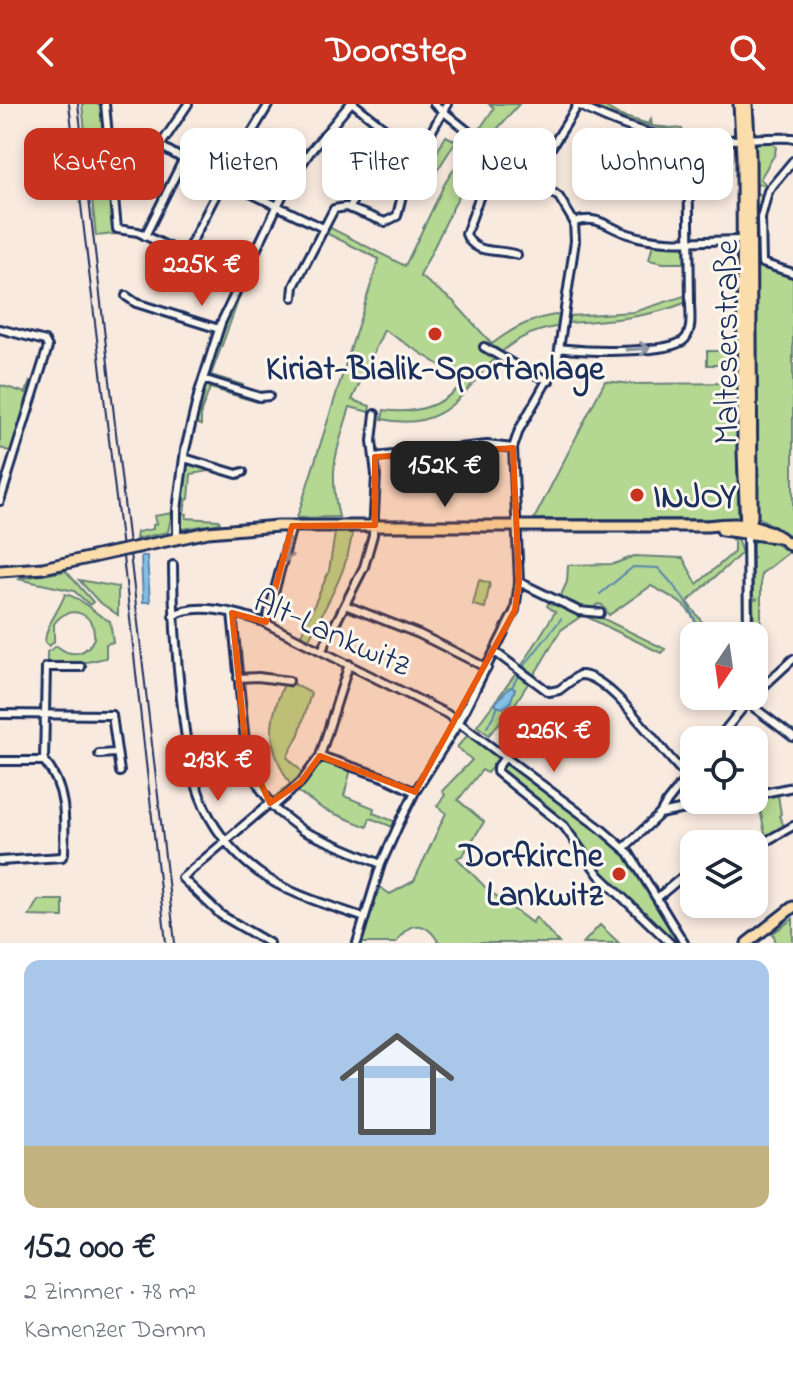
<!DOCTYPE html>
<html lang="de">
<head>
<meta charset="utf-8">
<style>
  body { margin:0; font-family:"Indie Flower",sans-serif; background:#f2f2f3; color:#1f2937; height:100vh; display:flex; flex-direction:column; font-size:30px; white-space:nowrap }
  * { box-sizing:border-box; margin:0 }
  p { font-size:26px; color:#747a83 }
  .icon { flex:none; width:44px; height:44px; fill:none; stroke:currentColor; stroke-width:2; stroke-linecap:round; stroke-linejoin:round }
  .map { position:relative; height:839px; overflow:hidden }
  .drawer { display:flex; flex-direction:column; background:#fff; flex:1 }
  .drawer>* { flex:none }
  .hud { position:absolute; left:24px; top:24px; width:746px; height:72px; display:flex; gap:16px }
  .needle { width:52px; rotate:193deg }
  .tools { position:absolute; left:680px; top:518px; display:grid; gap:16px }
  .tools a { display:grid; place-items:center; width:88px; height:88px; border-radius:16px; background:#fff; box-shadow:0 4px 12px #0003; font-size:40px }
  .price { position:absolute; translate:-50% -68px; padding:0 18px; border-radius:16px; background:#c8321e; color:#fff; font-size:26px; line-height:52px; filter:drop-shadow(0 2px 4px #0008) }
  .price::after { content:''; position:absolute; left:50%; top:48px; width:24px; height:18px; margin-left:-12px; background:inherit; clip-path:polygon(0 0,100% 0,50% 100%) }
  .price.on { background:#222; color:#fff }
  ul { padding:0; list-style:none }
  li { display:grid; align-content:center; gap:16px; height:424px; padding:0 24px }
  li+li { border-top:2px solid #e0e1e3 }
  li span { display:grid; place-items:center; height:248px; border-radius:16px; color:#555 }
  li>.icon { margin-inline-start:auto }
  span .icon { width:144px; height:144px; fill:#fffc; stroke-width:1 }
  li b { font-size:34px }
  .chip { padding:0 28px; border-radius:16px; background:#fff; box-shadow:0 4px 12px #0003; font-size:28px; line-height:72px }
  .chip.on { background:#c8321e; color:#fff }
  header { display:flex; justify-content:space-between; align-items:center; height:104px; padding:0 24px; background:#c8321e; color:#fff; font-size:36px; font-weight:800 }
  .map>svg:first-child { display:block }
  .green { fill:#b4d791; stroke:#688378; stroke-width:2 }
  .water { fill:#86c0e5; stroke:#5b86af; stroke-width:2 }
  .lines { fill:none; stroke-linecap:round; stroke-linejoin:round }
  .stream { stroke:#5b86af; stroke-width:2 }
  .minor-casing { stroke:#1b2f5e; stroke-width:12 }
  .major-casing { stroke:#1b2f5e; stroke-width:15 }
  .minor { stroke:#fbf7ec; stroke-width:6 }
  .major { stroke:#fbdcab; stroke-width:9 }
  .tram { stroke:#1b2f5e; stroke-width:2 }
  .rail { stroke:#1b2f5e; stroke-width:2 }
  .major-bridge-casing { stroke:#1b2f5e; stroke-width:15; stroke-linecap:butt }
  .major-bridge { stroke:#fbdcab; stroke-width:9 }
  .oneway { stroke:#8b93a5 }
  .marked { fill:#e8590c; fill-opacity:0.2; stroke:#e8590c; stroke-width:6; stroke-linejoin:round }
  .poi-dot { fill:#c8321e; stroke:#fbf7ec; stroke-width:3 }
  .labels { text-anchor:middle; stroke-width:6; stroke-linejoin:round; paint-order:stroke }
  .street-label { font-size:34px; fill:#1b2f5e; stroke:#fbf7ec }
  .poi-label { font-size:34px; font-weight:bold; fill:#1b2f5e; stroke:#fbf7ec }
</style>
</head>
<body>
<header><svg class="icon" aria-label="back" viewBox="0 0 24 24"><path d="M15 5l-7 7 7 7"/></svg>Doorstep<svg class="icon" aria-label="search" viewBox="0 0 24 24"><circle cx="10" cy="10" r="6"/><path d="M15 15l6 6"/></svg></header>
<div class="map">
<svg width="793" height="839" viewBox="0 0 793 839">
  <rect width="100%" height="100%" fill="#f9eadf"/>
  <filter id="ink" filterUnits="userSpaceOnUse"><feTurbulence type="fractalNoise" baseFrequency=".0125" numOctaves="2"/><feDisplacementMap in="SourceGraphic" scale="16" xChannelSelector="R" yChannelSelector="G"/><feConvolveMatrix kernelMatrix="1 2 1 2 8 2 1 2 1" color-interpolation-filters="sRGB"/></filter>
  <g filter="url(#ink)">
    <path class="green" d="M82,0H102L109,70L90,72Z
      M489,0H519L487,37L477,29L494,4Z
      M588,0H607L606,3L621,12L649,20L651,15L652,22L682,25V29L629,17Z
      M446,32L456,37L435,70L429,67L432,61L430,60Z
      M472,37L483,45L465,72L461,87L420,172L453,197L492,240C514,223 535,213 562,210L561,222C542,225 524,230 509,242C466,276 453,331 382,315L384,306C416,311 443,302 465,277L384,226L352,296L370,302L369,308L350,303C336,349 328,364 339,413L297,414L379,155L324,128L327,122L405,162L445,79Z
      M770,37L776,43L775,50L760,75L768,82L766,85V82L757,79L756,89L764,92L756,91V100L755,40Z
      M111,89L115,130L96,132L92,94L93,91Z
      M653,140L684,141L687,143V159H663L649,156Z
      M756,160L793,171V433L758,413Z
      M238,189L240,192L211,271L243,281V284L211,274L208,270Z
      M687,191V198C648,214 610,216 568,219L569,212L634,208Z
      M707,247H727V261H707Z
      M30,277L35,280L12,348L0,344V281L26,289Z
      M605,277L632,280L737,279L738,412L735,415H534Z
      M209,280L257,295V298L210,284L201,308V321L196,319L205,282Z
      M191,359L209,364V367L191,370L189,395L186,396L184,409L187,410L186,414L219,416L220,419L183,425L180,422L187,361Z
      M172,409L168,428L136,435L137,428L153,425V421L156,420L154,412Z
      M335,429H352C348,467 326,501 309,535L301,531L329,467Z
      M731,434L737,435L742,449L687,498L702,518L704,532H698C697,505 675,494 651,482L609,511L602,501L598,500L591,506L560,493L567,478L568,461L614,460L634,452L683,454L697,480L734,448V438Z
      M758,435L774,439L789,448L761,470V522H754L753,496L758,495L753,494V439Z
      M66,467L93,498L90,501L74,487L18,475Z
      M79,476L118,483V511L98,497Z
      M479,476L490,479L485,504L473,501Z
      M65,490C84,494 93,510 110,517L113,538L106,540V554C89,557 62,566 47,557V548L57,542C71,554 87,551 94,534C96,508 68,499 54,520V538L49,542L45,538C46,519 59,508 65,490Z
      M551,495L554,496L552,502L555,497L578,508L604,515L665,545L661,549L583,511L561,526L533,573L521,563L555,508L547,502Z
      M517,568L529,578L513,603L489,631L477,622Z
      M292,579L311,589L299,630L287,653L304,670L273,699L271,696L290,680C267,643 267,619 284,580L290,583Z
      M469,630L499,655L487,669L482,666L458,696L484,718L463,751L457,754L487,785L532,819L536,813L559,839H439C426,816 409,816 396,839H361L378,782L390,790L414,777L446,709L437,702L445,691L442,687L472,656L457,643Z
      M321,655L351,665L344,692L374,704L373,709L396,718L393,723L370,714L367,723L323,705L297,687Z
      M505,656L620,741L681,839H673L603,772L570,727L500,666Z
      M778,691L781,710L779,712L785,724L766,735L758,695Z
      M38,796H63V813L29,812Z
      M793,815V839H776L773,829Z
      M600,821L619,839H583Z"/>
    <path class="water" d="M141,452H147L150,498H143Z
      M510,583L515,585L510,599L503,604L496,602V598Z"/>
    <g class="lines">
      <path class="stream" d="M600,490L633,463L658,464C676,483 695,506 700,532
        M524,562L561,515
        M512,583L518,572
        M487,623L498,603"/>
      <defs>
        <path id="minor" d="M105,0L117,125L138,128L185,151L225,73L269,0
          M354,0L417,50
          M576,0C611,18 649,33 688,36C723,39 758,32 793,34
          M108,35H149L196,63L323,124
          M160,42L188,0
          M500,52L487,72L466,130C474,152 499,144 517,151
          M793,57L768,87L761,114L762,159L793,169
          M646,61L651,30
          M532,74L578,1
          M350,105L356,85L361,79
          M574,118C599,111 605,122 628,130C664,142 705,136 743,136
          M145,132L183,56
          M126,192L136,199L219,225
          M293,193L294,182L334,105L346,103L385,118L397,112L407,71L447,0
          M0,225L45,237L48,243L0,397
          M484,243L513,260L549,277
          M560,244C581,248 672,250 685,235C693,225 690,210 690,198L688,36
          M203,275L260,293L269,292
          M375,353L487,341L513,344
          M184,354L237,370L243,368
          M747,428L748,532
          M177,434V406L185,346L199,288L221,219L287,82L310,48L350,0
          M173,461C173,506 176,550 181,595C189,665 197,723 258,768C289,791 329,801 365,814
          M519,478L579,507L600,509
          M345,501L419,530L487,564
          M232,509L246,647L260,684L277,707L303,727L381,760
          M173,512C195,497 239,509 263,518L447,610L600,724L629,749L684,839
          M266,519L292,422
          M322,546L364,463L373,431L376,371L372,337L375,310
          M495,548L549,588L559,586L579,571C610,568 663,652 687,672
          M238,574L258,573L289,577
          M754,591L793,555
          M749,592L752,602L793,633
          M0,610L112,611L120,668
          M717,636L750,595
          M99,650L116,649
          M320,652L386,674L415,688
          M506,652L497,664V668L564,722L599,771L670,839
          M0,657H44
          M754,691L793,683
          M273,703L301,678L320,652L349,560
          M660,710L730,696
          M625,743L660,710L667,698L694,664
          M754,744L793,722
          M0,757L62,753L64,749C65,717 67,683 44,657L46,563H81
          M657,794L694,763
          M269,839L221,811L182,774L270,699
          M357,839L381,760L398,722L415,688L459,618L515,506L519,478L513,344L519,326L557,259L575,137L574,118L559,93L490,45L434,0"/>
        <path id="major" d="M739,0L742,53L743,348L746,424
          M747,0L750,52L752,399V413L747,428
          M722,426L775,433
          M138,443L208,428L278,422H707C744,417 764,419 793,443
          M0,467L43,464L115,448
          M747,839L793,803"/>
      </defs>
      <use href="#minor" class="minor-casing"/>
      <use href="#major" class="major-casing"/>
      <use href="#minor" class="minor"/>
      <use href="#major" class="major"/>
      <path class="tram" d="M78,0L175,839"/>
      <path class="rail" d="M69,0L125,470L166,839"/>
      <defs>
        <path id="major-bridge" d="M115,448L138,443"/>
      </defs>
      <use href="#major-bridge" class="major-bridge-casing"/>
      <use href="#major-bridge" class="major-bridge"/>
    </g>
    <defs><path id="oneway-shaft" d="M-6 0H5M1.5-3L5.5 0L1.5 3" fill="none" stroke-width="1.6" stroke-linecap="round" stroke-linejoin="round" transform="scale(2)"/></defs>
    <g class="oneway">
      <use href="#oneway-shaft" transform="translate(638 245) rotate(-4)"/>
      <use href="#oneway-shaft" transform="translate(287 447) rotate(104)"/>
    </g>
  </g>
  <path class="marked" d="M513,344L519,478L515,506L415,688L320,652L301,678L270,699L246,647L232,509L266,518L292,422L375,421V353Z"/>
  <g class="poi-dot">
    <circle cx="435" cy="230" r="8"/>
    <circle cx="637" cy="391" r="8"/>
    <circle cx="619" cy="770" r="8"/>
  </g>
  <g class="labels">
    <g class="street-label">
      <text transform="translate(725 238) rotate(-90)" y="12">Malteserstraße</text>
      <text transform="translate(333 527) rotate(24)" y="12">Alt-Lankwitz</text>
    </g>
    <g class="poi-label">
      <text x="435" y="275">Kiriat-Bialik-Sportanlage</text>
      <text x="653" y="403" text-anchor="start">INJOY</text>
      <text x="603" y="762" text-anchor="end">Dorfkirche<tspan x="603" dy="39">Lankwitz</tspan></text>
    </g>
  </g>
</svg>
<div class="tools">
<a><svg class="needle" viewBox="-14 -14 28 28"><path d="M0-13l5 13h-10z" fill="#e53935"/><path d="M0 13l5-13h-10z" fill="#747a83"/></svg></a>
<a><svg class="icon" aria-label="locate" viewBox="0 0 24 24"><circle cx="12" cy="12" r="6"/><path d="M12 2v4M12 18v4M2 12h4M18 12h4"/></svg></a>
<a><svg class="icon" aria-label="layers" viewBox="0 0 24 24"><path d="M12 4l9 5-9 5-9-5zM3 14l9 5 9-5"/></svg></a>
</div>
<b class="price" style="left:202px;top:204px">225K €</b>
<b class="price on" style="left:445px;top:405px">152K €</b>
<b class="price" style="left:554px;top:670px">226K €</b>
<b class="price" style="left:218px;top:699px">213K €</b>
<div class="hud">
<a class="chip on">Kaufen</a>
<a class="chip">Mieten</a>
<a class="chip">Filter</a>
<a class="chip">Neu</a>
<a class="chip">Wohnung</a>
</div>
</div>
<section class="drawer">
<ul>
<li><span style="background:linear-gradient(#a9c7e8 75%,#c2b280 0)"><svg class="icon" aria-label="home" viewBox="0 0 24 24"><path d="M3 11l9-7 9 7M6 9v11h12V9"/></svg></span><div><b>152 000 €</b><p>2 Zimmer · 78 m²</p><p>Kamenzer Damm</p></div></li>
</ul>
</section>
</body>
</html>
